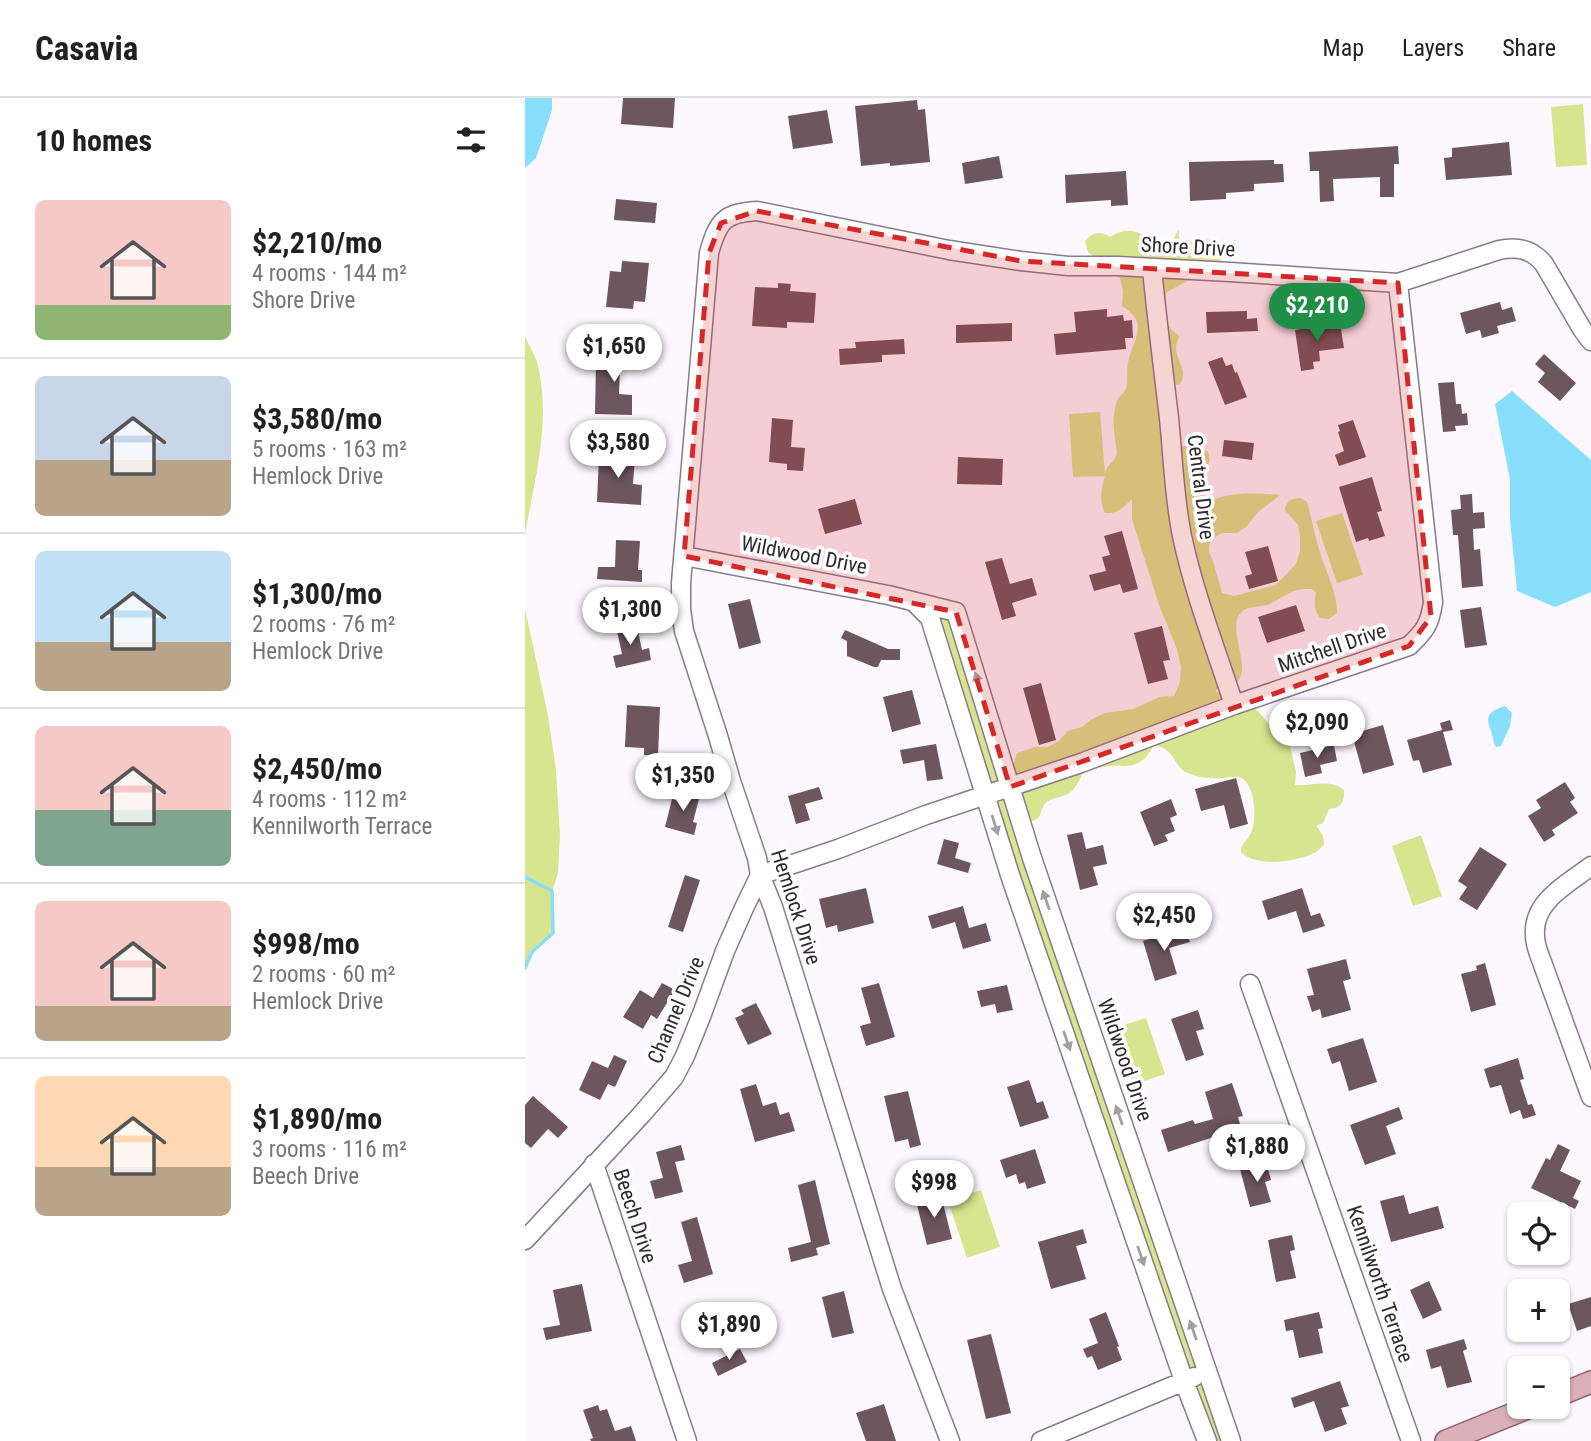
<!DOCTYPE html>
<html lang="en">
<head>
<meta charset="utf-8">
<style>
  body { margin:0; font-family:"Roboto Condensed",sans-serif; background:#f2f2f2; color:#202124; height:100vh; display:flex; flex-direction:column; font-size:26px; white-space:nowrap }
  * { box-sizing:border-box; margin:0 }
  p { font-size:23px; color:#757577 }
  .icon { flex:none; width:38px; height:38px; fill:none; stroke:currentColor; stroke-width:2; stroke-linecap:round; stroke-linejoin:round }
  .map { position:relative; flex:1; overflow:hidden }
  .side { display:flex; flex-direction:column; background:#fff; width:525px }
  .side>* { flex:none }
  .controls { position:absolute; left:982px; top:1104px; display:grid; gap:14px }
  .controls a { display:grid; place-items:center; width:63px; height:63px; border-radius:10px; background:#fff; box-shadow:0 2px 5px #0004; font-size:35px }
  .price { position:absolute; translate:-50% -60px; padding:0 16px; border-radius:24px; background:#fff; color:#222; font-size:23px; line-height:46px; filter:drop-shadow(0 2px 4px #0008) }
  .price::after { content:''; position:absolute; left:50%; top:42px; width:21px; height:16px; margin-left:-10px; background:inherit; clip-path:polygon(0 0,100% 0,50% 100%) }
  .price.selected { background:#1f8e46; color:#fff }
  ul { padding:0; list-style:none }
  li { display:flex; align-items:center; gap:21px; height:175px; padding:0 35px }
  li+li { border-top:2px solid #e0e0e0 }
  li span { display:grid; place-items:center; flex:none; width:196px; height:140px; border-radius:10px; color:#555 }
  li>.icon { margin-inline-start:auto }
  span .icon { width:84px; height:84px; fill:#fffc; stroke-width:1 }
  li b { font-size:30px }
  h2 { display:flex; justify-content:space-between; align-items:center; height:84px; padding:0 35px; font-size:30px }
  header { display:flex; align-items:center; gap:42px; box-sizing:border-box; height:98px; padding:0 35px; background:#fff; border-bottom:2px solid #e0e0e0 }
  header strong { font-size:33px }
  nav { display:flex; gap:38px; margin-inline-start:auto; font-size:24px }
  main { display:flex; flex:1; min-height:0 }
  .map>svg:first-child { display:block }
  .green { fill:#d7e58e }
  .water { fill:#87defd }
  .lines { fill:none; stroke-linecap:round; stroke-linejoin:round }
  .stream { stroke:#87defd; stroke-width:3.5 }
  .building { fill:#6d565e }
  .minor-casing { stroke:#897a8c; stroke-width:21 }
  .major-casing { stroke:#8f5d69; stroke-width:24 }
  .minor { stroke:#fff; stroke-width:18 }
  .major { stroke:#daafb7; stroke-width:21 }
  .oneway { fill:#a29fa2 }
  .marked { fill:#d62828; fill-opacity:0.2; stroke:#d62828; stroke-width:5; stroke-dasharray:14 9; stroke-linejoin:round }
  .labels { text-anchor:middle; stroke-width:7; stroke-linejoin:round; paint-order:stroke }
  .street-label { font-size:21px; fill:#302931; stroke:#fff }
</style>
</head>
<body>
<header>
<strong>Casavia</strong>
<nav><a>Map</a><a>Layers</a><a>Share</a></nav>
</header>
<main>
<section class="side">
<h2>10 homes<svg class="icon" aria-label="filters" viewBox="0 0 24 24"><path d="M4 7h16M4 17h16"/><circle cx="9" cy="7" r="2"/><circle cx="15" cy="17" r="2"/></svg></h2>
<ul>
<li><span style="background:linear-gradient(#f6c9c9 75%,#8fb573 0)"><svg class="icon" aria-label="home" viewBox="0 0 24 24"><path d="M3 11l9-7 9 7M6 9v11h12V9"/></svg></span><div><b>$2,210/mo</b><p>4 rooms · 144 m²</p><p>Shore Drive</p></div></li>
<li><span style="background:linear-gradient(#c9d6e8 60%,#b9a48a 0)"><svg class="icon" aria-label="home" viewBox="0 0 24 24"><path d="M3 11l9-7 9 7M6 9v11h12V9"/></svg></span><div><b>$3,580/mo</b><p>5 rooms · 163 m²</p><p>Hemlock Drive</p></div></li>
<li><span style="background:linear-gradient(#bfe0f5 65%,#b9a48a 0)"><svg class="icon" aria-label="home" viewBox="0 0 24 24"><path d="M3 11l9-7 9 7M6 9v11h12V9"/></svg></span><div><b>$1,300/mo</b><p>2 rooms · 76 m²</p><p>Hemlock Drive</p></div></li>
<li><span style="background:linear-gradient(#f6c9c9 60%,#7fa58c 0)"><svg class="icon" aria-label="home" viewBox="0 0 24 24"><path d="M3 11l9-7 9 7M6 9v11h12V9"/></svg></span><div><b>$2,450/mo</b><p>4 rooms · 112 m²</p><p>Kennilworth Terrace</p></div></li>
<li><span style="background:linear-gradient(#f6c9c9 75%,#b9a48a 0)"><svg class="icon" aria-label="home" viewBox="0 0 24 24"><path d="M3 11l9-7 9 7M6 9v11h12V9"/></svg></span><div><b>$998/mo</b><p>2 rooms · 60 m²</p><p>Hemlock Drive</p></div></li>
<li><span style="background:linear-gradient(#ffd9b3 65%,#b9a48a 0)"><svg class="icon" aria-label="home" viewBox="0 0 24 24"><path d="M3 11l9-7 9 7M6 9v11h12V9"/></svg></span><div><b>$1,890/mo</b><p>3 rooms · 116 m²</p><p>Beech Drive</p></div></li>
</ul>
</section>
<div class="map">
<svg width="1066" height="1343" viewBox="0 0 1066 1343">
  <rect width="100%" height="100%" fill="#fdf7ff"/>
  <path class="green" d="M1058,6L1062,67L1031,69L1026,9Z
    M654,131V148C674,139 699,134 696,165L642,194C637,210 639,228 654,238C654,240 651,246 651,249C651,264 665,274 654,287L647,286L655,348H671L683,354C689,373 674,369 666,381C674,389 682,392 682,404C705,393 730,395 755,397L733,414L721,429L712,435H697L687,441L684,448V454L688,463L697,495L709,498L751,487L771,466L775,453V438L773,427L760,412C761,403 767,400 776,400L782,404C787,421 790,440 796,457C802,477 812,494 812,515L804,521L795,520C789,512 789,505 791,495L787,491C764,490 761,499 742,507C735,509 727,508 721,511C699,521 722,559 716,577C713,589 698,587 690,593L701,596L732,612L743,625L755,630L763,639L771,674L770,687C787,689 804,680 819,692C820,703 816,711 804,711L798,725L791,728C796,734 800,739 799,746C797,749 794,752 791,754C773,764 732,770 716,754V750C719,744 725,739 727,732C732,719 730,682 713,679C708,678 702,680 697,680C686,681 676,680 665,676C648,671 652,651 629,647C622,660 615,668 599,668C597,668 591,667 588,668C579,668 570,671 560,672C556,678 553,686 548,692C541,700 530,698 522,704C512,712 520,722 504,723C495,701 482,679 492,655L510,649H523L534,643L543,633L557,629L567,621L580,615L609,611L634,599L649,598L655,584L656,569L652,551L634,507L607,421V401C598,409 594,416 580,415C574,403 576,390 580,378L548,379L544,316L575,314L580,376C582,365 590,365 592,355C590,339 586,322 591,306C592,299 597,297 600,293C604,285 601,273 603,265C607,241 626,226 597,208L598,193L595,180L580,161L569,159L563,154L560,143C567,135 575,132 585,139C611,124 617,140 641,148L646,145Z
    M0,239C4,247 9,255 12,264C27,321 10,379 0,436Z
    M817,415L838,477L812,485L791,423Z
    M0,511L23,617L31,672L35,737L33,775L27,794L28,835L7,854L0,870Z
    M431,514L706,1343H682L405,521Z
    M896,737L917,798L888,808L867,748Z
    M621,920L640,976L608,987L589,930Z
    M456,1092L475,1149L442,1160L423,1103Z"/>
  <path class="water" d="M0,0H27V12L11,60L0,70Z
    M987,293L1066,362V494L1030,509L992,493L985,421V382L970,306Z
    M980,608L987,615L985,628L976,648L971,649C968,644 968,638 966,633C959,617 965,613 980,608Z"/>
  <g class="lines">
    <path class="stream" d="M0,779L27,793L28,835L7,854L0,870"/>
  </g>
  <path class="building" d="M98,0H150L148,30L96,26Z
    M392,2L393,12L400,11L405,64L365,68V65L336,68L330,8Z
    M302,12L308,45L268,51L263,18Z
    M984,44L987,77L921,82L919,60L927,59V50Z
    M873,48L874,66H869V99H855V79L808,81L809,103L795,104L794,73H785L784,54Z
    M474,58L478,80L440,86L437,65Z
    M749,62V66H758L759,84L729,86V93L701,95V101L665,103L664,64Z
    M601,73L603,107L586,108V102L541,105L540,77Z
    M91,101L132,105L130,125L89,122Z
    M97,163L124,165L120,204L109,203L108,211L81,209L85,173L96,174Z
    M253,185L266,186L265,193L291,195L289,225L262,224V230L227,228L230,189L253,190Z
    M975,204L977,212L987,209L991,223L972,228L974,235L957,240L955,232L941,236L935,215Z
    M582,211V219L598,217L599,223L607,222L608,240H600L601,251L531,257L529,236L551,234L549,214Z
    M722,213V221L732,220L733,233L682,235L681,214Z
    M487,225V243L431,245V227Z
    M815,225L819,250L794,253L795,263L788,264L789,271L776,273L770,232Z
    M379,241L380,256L357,257V264L315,267L314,251L331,250L330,244Z
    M86,253L114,254V271H95L94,296L107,297V317L70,316L71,262L85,263Z
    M1019,256L1051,285L1035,303L1013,284L1020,275L1010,266Z
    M697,259L701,268L707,266L710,275L712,274L722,299L700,307L683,264Z
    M929,284L931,306H936L937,316L942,315L943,327L930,328L931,333L918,334L913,285Z
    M247,320L268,322L266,349L280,350L278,373L262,372V366L244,364Z
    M828,322L841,359L814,368L810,357L819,353L813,334L815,333L813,327Z
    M699,342L729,345L727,362L697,358Z
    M74,356L110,358L108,386L117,387L116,407L72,404Z
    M433,359L478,361L477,387L432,386Z
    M847,379L857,413L852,414L860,438L844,443L843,440L831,444L814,389Z
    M947,396L948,415L959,414L960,430L948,431L949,452L955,451L958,488L937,490L933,437H928L926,412L936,411L935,397Z
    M330,401L337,426L300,436L293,411Z
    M597,433L613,491L598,495L595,486L569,493L564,477L581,473L577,459L585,457L579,438Z
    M91,442L115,443L113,472H117V484L72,481L73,469H90Z
    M743,448L753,483L724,491L720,478L727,476L720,454Z
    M477,460L485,486L507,480L512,497L487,505L491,518L477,522L460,464Z
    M225,501L236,545L214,551L203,506Z
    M771,507L780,533L742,545L733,519Z
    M956,509L962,547L940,550L935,512Z
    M111,524L117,552L124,550L126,562L91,570L88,558L97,556L91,528Z
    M637,528L645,562L638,563L643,581L623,586L609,535Z
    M320,532L363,551H375V562H356L353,569H349L322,558V543L316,540Z
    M516,585L531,642L514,647L498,590Z
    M387,592L396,626L367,634L358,599Z
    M102,607L135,609L133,658L119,657V650L100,649Z
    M925,622L928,632L918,634L927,667L898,675L894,662L888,663L882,642L917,632L915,625Z
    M858,627L869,667L838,676L827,636Z
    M411,646L418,681L402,683L399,662L378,666L375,652Z
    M809,647L812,663L795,667L797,675L780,679L775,655Z
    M711,680L723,726L705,731L699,707L676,713L670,691Z
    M1040,684L1050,700L1045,704L1053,715L1027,732L1030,737L1019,744L1003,718L1016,710L1011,702Z
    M294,689L298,701L280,706L285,722L271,726L263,698Z
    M157,693L175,697L168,724L172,725L169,737L140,729L147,701L154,703Z
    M646,701L652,717L645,720L650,733L640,737L643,743L629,748L615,714Z
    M557,734L561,751L578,747L582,766L568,769L573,787L555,792L542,737Z
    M419,741L434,745L430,760L446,765L443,775L412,766Z
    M955,749L982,766L952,812L934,801L942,789L933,783Z
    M160,777L175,782L158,834L143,829Z
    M341,790L349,825L313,834L312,827L301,830L294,801Z
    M777,790L786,818L795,815L800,828L778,835L771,813L743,822L737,803Z
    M438,808L444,830L461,825L466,843L438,851L430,824L407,831L403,818Z
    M660,830L665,844L644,850L652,876L630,883L618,843Z
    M821,861L826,881L818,883L826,912L797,920L795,911L787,914L782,898L789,897L782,871Z
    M960,865L971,907L946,914L936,876L952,872L951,868Z
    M137,885L150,892L132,921L126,917L118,931L98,919L115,892L128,900Z
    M354,885L370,939L341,948L335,928L346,925L336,890Z
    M482,887L488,912L472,915L470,906L456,909L452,893Z
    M231,905L247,936L223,947L210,920L219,916L216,912Z
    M673,912L679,931L671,933L679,957L661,963L646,921Z
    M838,940L852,984L824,993L815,963L807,966L802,951Z
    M89,957L102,963L90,989L83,986L75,1002L54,992L67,963L83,970Z
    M993,960L999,981L995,982L1003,1007L1007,1006L1011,1017L998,1021L995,1012L985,1016L976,987L965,990L959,971Z
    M504,982L512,1005L518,1003L524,1020L495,1029L482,989Z
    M707,985L718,1018L713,1019L716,1030L643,1054L636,1032L668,1022L670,1026L688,1021L680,994Z
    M231,986L238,1008L251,1004L255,1017L264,1014L270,1033L230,1044L215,991Z
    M383,993L396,1047L385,1050L383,1041L370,1044L359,998Z
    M8,998L43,1029L33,1040L23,1031L6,1050L0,1045V1007Z
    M874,1009L878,1021L861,1028L871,1056L840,1067L825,1027Z
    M1033,1046L1045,1052L1035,1073L1056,1083L1048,1100L1054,1103L1050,1111L1006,1090L1021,1060L1025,1062Z
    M156,1047L160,1062L150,1064L158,1094L130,1101L125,1083L138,1080L131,1054Z
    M510,1051L521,1085L502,1091L500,1084L494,1086L491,1076L481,1080L475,1062Z
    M741,1064L746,1082L740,1084L746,1104L725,1109L715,1071Z
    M290,1082L305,1146L291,1150L293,1157L266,1164L263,1150L286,1144L273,1087Z
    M416,1097L427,1141L402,1147L391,1103Z
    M879,1097L884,1116L913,1108L919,1130L866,1144L855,1103Z
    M172,1119L188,1176L159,1185L153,1167L167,1163L156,1124Z
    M558,1131L562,1145L551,1148L561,1181L526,1191L513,1144Z
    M767,1137L770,1152L765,1153L771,1180L751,1184L743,1142Z
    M904,1183L917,1212L898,1221L885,1192Z
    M57,1186L67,1233L21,1242L18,1230L35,1227L28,1192Z
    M319,1193L329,1235L307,1240L297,1199Z
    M1066,1199V1228L1052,1233L1043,1206Z
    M581,1214L594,1248L592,1249L597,1262L573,1272L567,1258L562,1260L558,1251L573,1245L564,1221Z
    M794,1214L798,1230L793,1231L798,1255L774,1260L768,1232L761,1233L759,1222Z
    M466,1236L486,1315L461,1321L442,1242Z
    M939,1241L942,1251L938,1253L947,1284L922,1290L916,1268L906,1271L901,1252Z
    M215,1251L222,1264L193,1278L187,1265Z
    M815,1283L824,1308L816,1310L822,1326L800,1334L789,1303L769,1310L766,1300Z
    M359,1306L371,1343H341L331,1315Z
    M73,1307L75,1313L82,1311L90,1333L106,1328L111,1343H66L65,1341L76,1338L68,1340L58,1312Z"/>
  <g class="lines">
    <defs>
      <path id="minor" d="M627,171C632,221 638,270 644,320C648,359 649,399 657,438C669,495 691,551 709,607
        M159,458L363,497L431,514L507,760L706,1343
        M389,504L405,520L485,777L659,1283L682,1343
        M1066,768C1043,786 1007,803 1010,838C1010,847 1014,856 1017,864L1066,999
        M725,886L886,1343
        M69,1066L162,1343
        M0,1142L116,1017L149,979L160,958L177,916L200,853L219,810L235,777L313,751L401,717L556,665L709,607L884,548C900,533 905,526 908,504L873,185
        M425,1343L367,1191L248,809L235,777L232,760L206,683L193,638L159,533L156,511V485L184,155C193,123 199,115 232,113L424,152L496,163L543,168H593L705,174L873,185L974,152C992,148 1007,151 1019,166L1057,231L1066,243
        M516,1343L669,1279"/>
      <path id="major" d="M1032,1298L1066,1284
        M921,1343L1005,1309"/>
    </defs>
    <use href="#minor" class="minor-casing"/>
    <use href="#major" class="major-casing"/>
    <use href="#minor" class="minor"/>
    <use href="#major" class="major"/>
  </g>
  <defs><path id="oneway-solid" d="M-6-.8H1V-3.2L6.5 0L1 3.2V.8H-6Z" transform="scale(1.75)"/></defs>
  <g class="oneway">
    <use href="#oneway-solid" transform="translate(453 584) rotate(-107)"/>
    <use href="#oneway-solid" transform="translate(470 727) rotate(73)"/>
    <use href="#oneway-solid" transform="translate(521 802) rotate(-109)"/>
    <use href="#oneway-solid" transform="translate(542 943) rotate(71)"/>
    <use href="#oneway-solid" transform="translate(594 1017) rotate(-109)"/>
    <use href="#oneway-solid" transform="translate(616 1158) rotate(71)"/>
    <use href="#oneway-solid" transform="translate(668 1232) rotate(-109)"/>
  </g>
  <path class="marked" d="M232,113L496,163L873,185L906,519L884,548L485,689L431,514L159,458L184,155L196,125Z"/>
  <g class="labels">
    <g class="street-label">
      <text transform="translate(663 149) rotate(3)" y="7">Shore Drive</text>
      <text transform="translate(676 389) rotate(83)" y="7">Central Drive</text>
      <text transform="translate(279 457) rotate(11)" y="7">Wildwood Drive</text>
      <text transform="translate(807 550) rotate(-19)" y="7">Mitchell Drive</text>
      <text transform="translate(271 809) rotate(72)" y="7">Hemlock Drive</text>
      <text transform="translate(151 912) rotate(-67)" y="7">Channel Drive</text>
      <text transform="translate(600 962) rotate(71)" y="7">Wildwood Drive</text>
      <text transform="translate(110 1118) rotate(72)" y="7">Beech Drive</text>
      <text transform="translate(855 1186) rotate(71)" y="7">Kennilworth Terrace</text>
    </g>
  </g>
</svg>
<div class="controls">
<a><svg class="icon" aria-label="locate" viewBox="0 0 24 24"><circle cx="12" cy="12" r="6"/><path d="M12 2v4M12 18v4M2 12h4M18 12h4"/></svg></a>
<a>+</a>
<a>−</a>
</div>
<b class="price selected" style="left:792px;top:245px">$2,210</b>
<b class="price" style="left:89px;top:286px">$1,650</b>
<b class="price" style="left:93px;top:382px">$3,580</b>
<b class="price" style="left:105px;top:549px">$1,300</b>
<b class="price" style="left:792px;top:662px">$2,090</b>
<b class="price" style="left:158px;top:715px">$1,350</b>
<b class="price" style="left:639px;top:855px">$2,450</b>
<b class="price" style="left:732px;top:1086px">$1,880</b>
<b class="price" style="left:409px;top:1122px">$998</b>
<b class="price" style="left:204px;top:1264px">$1,890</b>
</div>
</main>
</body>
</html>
